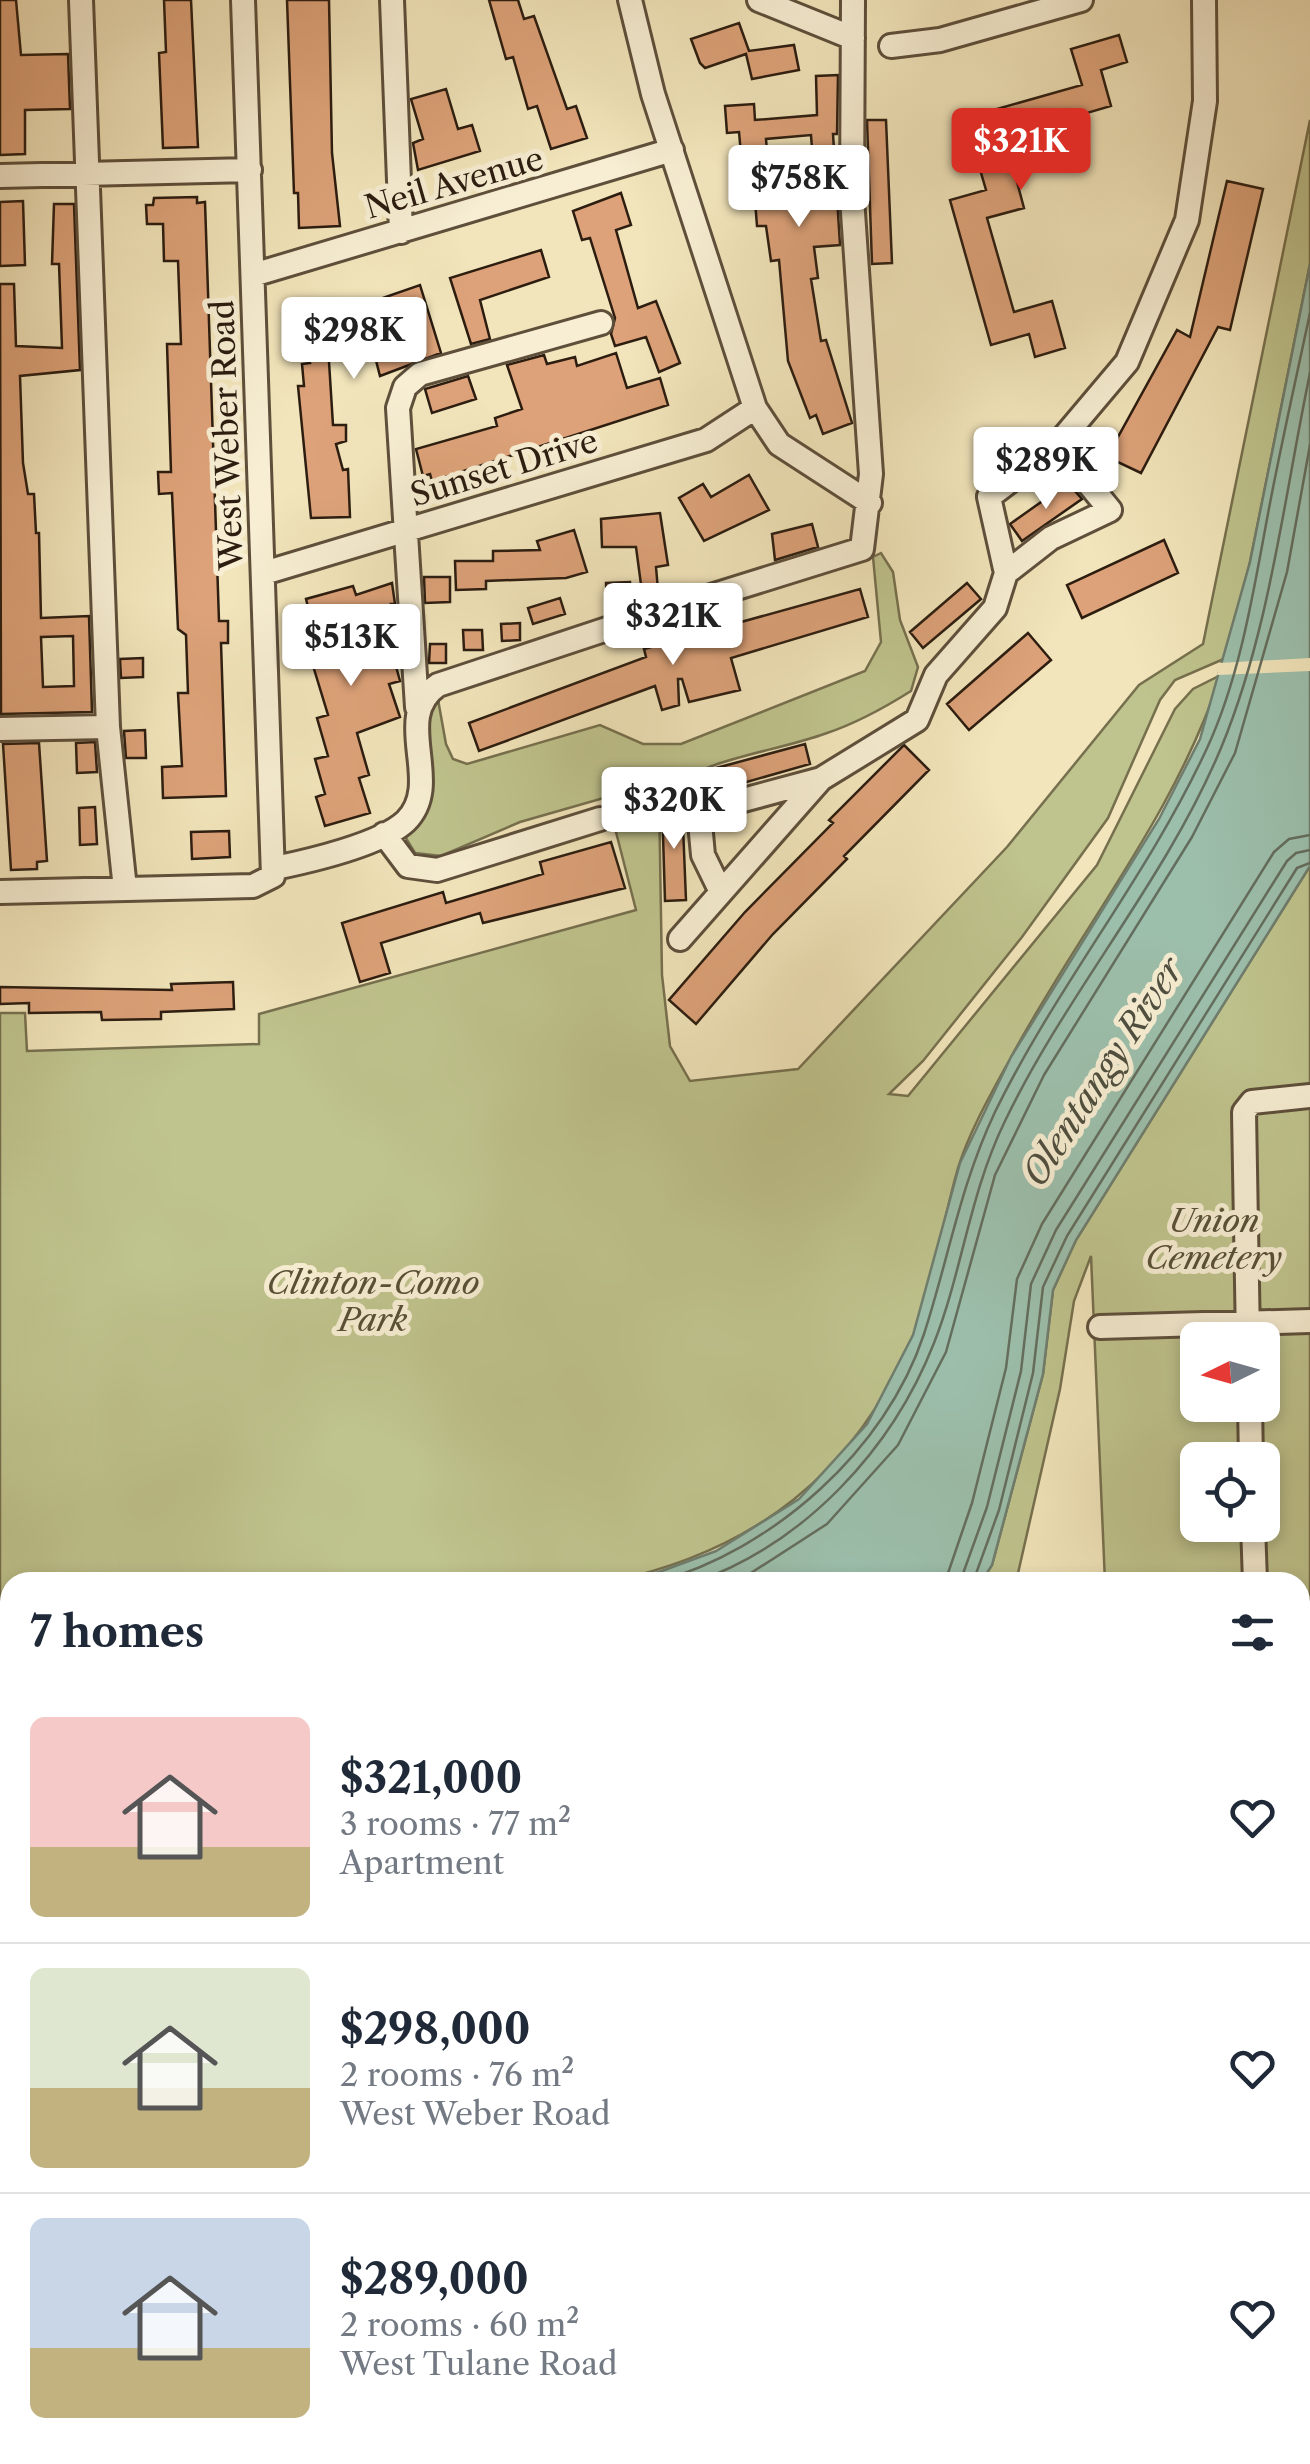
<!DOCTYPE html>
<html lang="en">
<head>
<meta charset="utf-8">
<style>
  body { margin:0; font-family:"Libre Caslon Text",serif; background:#f6f6f7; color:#1f2937; height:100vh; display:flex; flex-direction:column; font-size:38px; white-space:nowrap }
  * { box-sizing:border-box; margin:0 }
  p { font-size:32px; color:#747a83 }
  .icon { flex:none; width:55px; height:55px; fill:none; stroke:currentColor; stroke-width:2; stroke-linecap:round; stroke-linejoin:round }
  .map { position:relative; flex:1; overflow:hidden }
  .sheet { position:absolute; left:0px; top:1572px; width:1310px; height:892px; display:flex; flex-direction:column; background:#fff; border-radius:30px 30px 0 0; box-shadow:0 5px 15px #0003 }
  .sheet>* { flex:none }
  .needle { width:65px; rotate:265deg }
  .fabs { position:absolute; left:1180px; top:1322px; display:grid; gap:20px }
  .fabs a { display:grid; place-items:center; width:100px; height:100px; border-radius:15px; background:#fff; box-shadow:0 5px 15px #0003; font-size:50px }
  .price { position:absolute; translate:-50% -85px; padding:0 22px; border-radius:10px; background:#fff; color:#222; font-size:32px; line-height:65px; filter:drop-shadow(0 2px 5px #0008) }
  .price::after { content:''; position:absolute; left:50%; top:60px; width:30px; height:22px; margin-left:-15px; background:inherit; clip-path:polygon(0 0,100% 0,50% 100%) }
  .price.on { background:#d93025; color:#fff }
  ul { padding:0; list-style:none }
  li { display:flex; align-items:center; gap:30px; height:250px; padding:0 30px }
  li+li { border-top:2px solid #e0e1e3 }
  li span { display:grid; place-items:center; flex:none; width:280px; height:200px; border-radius:15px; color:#555 }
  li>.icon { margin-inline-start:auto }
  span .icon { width:120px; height:120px; fill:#fffc; stroke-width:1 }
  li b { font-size:42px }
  h2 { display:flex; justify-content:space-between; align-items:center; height:120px; padding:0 30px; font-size:42px }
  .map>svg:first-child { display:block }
  .green { fill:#bfc38d; stroke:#76704e; stroke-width:2.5; fill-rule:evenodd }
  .water { fill:#9cbfac; stroke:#6f7e6e; stroke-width:2.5 }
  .pier { fill:#f2e5bb }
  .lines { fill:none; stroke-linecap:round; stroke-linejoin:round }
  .shore { stroke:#646e5e; stroke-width:2.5 }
  .building { fill:#dda279; stroke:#2c1d10; stroke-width:2.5; fill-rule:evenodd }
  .minor-casing { stroke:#5e4f3b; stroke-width:28 }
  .major-casing { stroke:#2c1d10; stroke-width:35 }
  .minor { stroke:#f7eed3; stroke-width:22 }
  .major { stroke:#e9c27e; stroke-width:30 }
  .labels { text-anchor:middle; stroke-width:10; stroke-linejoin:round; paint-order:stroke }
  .street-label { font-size:32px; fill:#2c1d10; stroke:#f7eed3 }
  .park-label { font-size:32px; font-style:italic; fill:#584f36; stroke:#f7eed3 }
  .water-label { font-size:35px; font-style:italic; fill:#4e4e3f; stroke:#f7eed3 }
</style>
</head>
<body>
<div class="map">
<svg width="1310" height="2464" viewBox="0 0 1310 2464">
  <rect width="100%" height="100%" fill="#f2e5bb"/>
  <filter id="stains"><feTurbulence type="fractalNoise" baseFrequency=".002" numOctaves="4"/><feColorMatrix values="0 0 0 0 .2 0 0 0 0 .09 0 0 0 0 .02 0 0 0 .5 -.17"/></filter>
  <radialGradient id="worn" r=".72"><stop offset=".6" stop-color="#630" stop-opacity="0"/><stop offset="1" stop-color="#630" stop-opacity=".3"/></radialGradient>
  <path class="green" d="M1310,120V264L1250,562L1226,658L1175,680L1160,700L1108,818L1022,937L923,1061L889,1094L908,1096L1097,865L1175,709L1193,689L1221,675C1173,819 1081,927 1010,1059C992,1092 969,1132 958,1168C942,1223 934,1284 913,1336C855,1475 754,1551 610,1582H10V1767L0,1770V1013H25L27,1051L259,1044V1014L636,910L607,797L520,822L441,856L415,853L404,835L423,734L437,694L446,744L453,759L467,764L600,725L643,744H681L865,671L881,642L873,557L881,553L893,572L900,620L918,667L911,691C884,708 857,723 827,733C770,754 705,756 659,796L662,975L670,1046L690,1081L798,1069L1007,847L1139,685L1203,644Z
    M1310,866V2102L1300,2106V1582H1105L1091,1256L1074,1301L1060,1389L1016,1582H981L992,1565L1043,1374L1053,1290L1076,1240ZM1198,1340H1262V1405H1198ZM1198,1460H1262V1525H1198Z"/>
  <path class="water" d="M1310,264V866L1076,1240L1053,1290L1043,1374L992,1565L981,1582H610L659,1572L716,1551L799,1499L867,1424L913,1335L960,1163L1011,1057L1159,819L1200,739L1250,562Z
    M10,1767V1936L0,1939V1770Z"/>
  <path class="pier" d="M1310,658V671L1217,675L1219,663Z"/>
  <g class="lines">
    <path class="shore" d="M657,1582C773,1550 886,1450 924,1334C949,1257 960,1186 995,1112C1057,985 1149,875 1208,746C1243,669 1255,580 1271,498C1283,436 1297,374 1310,313
      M696,1582C805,1543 892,1450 934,1343C963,1269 969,1195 1005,1121C1067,992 1166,880 1221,748C1270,630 1284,497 1310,373
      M737,1582L827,1524L898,1445L946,1352L995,1175L1044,1075L1192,837L1235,753L1287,572L1310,445
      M945,1582L972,1503L1006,1368L1017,1279L1042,1224L1274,852L1289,839L1310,835
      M960,1582L987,1507L1021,1371L1031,1284L1056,1230L1287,861L1296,853L1310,850
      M973,1582L999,1510L1033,1373L1043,1287L1067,1236L1297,868L1310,863"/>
  </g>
  <path class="building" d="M0,0H16L21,55L68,54L70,109L25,110V154L0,155Z
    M164,0H191L198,147L163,148L159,53L166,52Z
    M287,0H329L332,153L340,226L299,228L298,193H294Z
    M489,0H518L524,19L534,16L567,109L576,106L587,138L551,149L537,106L528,109L513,57L506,59Z
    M739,23L749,51L794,45L799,70L752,79L746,54L705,68L700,63L691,39Z
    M1119,35L1127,62L1101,70L1111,106L1005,137L1024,208L987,218L1014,312L1052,301L1065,348L1035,357L1029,334L991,345L950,200L986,190L965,118L1082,85L1071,49Z
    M838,75L837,134H833L840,245L814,247L818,278L811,279L821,341L826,340L852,423L823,434L816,415L810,418L788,361L779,260L771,261L766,226H757L753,175L743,176L739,132L727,133L725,106L754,104L755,120L817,115L816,76ZM811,135L815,189L781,192V186L770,187L766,139Z
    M446,89L458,129L472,125L480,151L418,170L413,143L423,139L411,99Z
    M867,120H886L892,263L872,264Z
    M1227,181L1263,189L1230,330L1218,327L1141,473L1107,457L1177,330L1190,337Z
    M621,193L631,225L616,230L638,308L656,301L680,363L659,372L646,337L615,346L611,334L615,318L590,238L582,240L573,211Z
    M197,197V203L205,202L219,621H228V643H221L226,796L163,798L162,767L182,766L178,693H188L186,635L178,629L172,493L159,494L158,472H171L167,344H181L178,261H164L163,224H147L146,205H153L154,198Z
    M23,201L25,265L0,266V202Z
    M54,204H74L80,370L20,376L23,463L28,494H34L36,533H39L41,618L89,616L92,712L1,714L0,284H14L16,346L62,348L59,264H52ZM73,636L74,686L43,687L41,637Z
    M541,250L549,277L480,300L490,339L471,344L450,278Z
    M420,285L441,353L380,376L372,345L358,349L355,338L328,346L333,425H346V441L336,444L343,470L348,469L350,517L311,518L298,386H304L302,364L310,363L299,327Z
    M616,353L627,388L660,378L668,405L448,476L432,481L430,474L423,476L416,449L497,426L495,418L522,409L507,365L544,355L547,364L575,357L577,366Z
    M468,376L476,399L432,413L425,389Z
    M749,475L769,510L704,541L679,498L703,484L711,497Z
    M1068,483L1082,499L1022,541L1010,524Z
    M660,513L668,565L656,567L658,590L642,592L636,547H602L601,519Z
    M812,524L818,547L775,560L772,534Z
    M574,530L587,572L566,578L486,581V589L456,590L455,561H493V551L540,550L537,541Z
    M1164,540L1178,573L1082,618L1067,585Z
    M424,577H450V602L425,603Z
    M630,582L631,604L607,606L606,583Z
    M392,583L395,604H391L397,634L388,637L400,681L389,684L400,717L357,733L369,775L359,778L370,813L325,826L316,797L325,794L315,759L328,756L317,718L328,715L307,646L315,644L316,638L306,599L353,586L356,595Z
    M967,583L981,599L923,648L910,632Z
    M860,589L868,617L731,658L740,690L689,702L682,679H678L679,705L662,710L655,686L479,751L469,723L646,657L644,649Z
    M560,598L565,614L533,624L528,608Z
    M520,623V640L502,641L501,624Z
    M463,630H482L483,650H464Z
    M1028,633L1051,660L969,730L947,704Z
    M430,644H446V663H429Z
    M143,658V677L121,678L120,659Z
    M145,730L146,758H126L124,731Z
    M95,742L97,772L77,773L76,743Z
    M39,743L47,861L37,862V869L11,870L3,744Z
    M805,744L810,764L715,791L709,770Z
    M904,745L929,770L844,856L847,859L773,934L696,1024L669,1000L745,912L833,823L829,820Z
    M662,802H682L686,900L665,901Z
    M95,807L97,844L80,845L79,808Z
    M229,831L230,857L192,859L191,832Z
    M611,842L625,888L483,923L480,913L381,943L390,973L360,982L342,923L443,892L446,903L543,874L540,862Z
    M233,982L234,1009L161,1012V1019L102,1020L101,1012L29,1013V1003L0,1004V987L172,990L171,984Z"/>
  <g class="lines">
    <defs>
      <path id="minor" d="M81,0L108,727L125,889
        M392,0L401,232
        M630,0L653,94L755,408L779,444L870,503
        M759,0L853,38
        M891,46L940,40L1081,0
        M0,176L250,170
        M253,275L672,150
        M264,573L706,440L755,408
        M1006,573L989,497L1057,445L1127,362L1187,220L1205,101L1204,0
        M650,615L862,549L871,474L852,198L853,0
        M417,707L398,408L405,387L420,374L601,323
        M0,729L108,727
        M384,834L408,866L437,870L600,819
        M275,868C309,861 382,844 406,821C445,782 390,718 438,685L619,625
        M0,892L253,886L273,876L243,0
        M721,892L703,855L699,812L821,779
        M680,939L821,779L917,720L936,675L995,608L1006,573L1051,538L1110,510L1057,445
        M1100,1327L1310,1321
        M1248,1340L1244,1112L1252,1102L1310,1096
        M1250,1405L1251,1460
        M1253,1525L1255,1582
        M1300,1745H1310
        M1300,2092L1310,2088
        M1300,2244L1310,2240
        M0,2445H10
        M31,2455L35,2464
        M90,2455L91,2464
        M161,2455V2464
        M291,2455L292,2464
        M349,2455L351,2464
        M801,2455L802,2464
        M1234,2455L1235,2464"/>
      <path id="major" d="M1300,2135L1310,2131
        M1300,2172L1310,2168
        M381,2464L402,2455
        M467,2464L489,2455"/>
    </defs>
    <use href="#minor" class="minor-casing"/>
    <use href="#major" class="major-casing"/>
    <use href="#minor" class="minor"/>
    <use href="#major" class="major"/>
  </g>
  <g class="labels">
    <g class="street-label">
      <text transform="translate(454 183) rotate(-16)" y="11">Neil Avenue</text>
      <text transform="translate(227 435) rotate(-92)" y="11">West Weber Road</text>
      <text transform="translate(504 468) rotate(-17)" y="11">Sunset Drive</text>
    </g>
    <g class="park-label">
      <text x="1214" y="1232">Union<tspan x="1214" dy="37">Cemetery</tspan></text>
      <text x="373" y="1294">Clinton-Como<tspan x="373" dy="37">Park</tspan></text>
    </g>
    <g class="water-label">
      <text transform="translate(1103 1072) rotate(-57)" y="12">Olentangy River</text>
    </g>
  </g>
  <rect width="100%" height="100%" filter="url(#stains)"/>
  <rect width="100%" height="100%" fill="url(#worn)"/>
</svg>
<div class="fabs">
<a><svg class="needle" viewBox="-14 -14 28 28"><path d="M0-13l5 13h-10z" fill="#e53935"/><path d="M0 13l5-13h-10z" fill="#747a83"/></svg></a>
<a><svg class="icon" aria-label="locate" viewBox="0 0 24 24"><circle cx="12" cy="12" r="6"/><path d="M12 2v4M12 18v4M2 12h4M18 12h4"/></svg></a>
</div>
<b class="price on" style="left:1021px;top:193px">$321K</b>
<b class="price" style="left:799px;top:230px">$758K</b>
<b class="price" style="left:354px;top:382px">$298K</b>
<b class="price" style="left:1046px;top:512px">$289K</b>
<b class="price" style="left:673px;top:668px">$321K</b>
<b class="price" style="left:351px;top:689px">$513K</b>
<b class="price" style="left:674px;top:852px">$320K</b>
<section class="sheet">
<h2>7 homes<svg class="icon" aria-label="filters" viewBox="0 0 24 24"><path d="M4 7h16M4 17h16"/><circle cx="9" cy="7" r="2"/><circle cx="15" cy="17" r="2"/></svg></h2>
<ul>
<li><span style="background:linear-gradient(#f6c9c9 65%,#c2b280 0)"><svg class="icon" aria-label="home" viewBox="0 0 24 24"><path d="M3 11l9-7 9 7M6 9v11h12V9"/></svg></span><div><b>$321,000</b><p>3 rooms · 77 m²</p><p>Apartment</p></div><svg class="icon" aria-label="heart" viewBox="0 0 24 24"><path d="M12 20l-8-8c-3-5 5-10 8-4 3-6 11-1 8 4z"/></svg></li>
<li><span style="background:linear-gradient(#dfe7d0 60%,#c2b280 0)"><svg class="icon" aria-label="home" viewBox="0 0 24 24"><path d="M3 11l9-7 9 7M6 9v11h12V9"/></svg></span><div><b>$298,000</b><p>2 rooms · 76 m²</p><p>West Weber Road</p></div><svg class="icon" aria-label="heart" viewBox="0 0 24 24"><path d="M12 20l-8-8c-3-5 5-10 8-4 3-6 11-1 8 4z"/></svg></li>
<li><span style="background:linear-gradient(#c9d6e8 65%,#c2b280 0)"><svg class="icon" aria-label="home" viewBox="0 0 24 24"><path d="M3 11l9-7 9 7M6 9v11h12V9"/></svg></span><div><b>$289,000</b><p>2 rooms · 60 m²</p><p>West Tulane Road</p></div><svg class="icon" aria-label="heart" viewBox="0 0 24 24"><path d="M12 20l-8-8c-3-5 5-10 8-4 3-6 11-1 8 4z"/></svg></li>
</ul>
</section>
</div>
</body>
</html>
